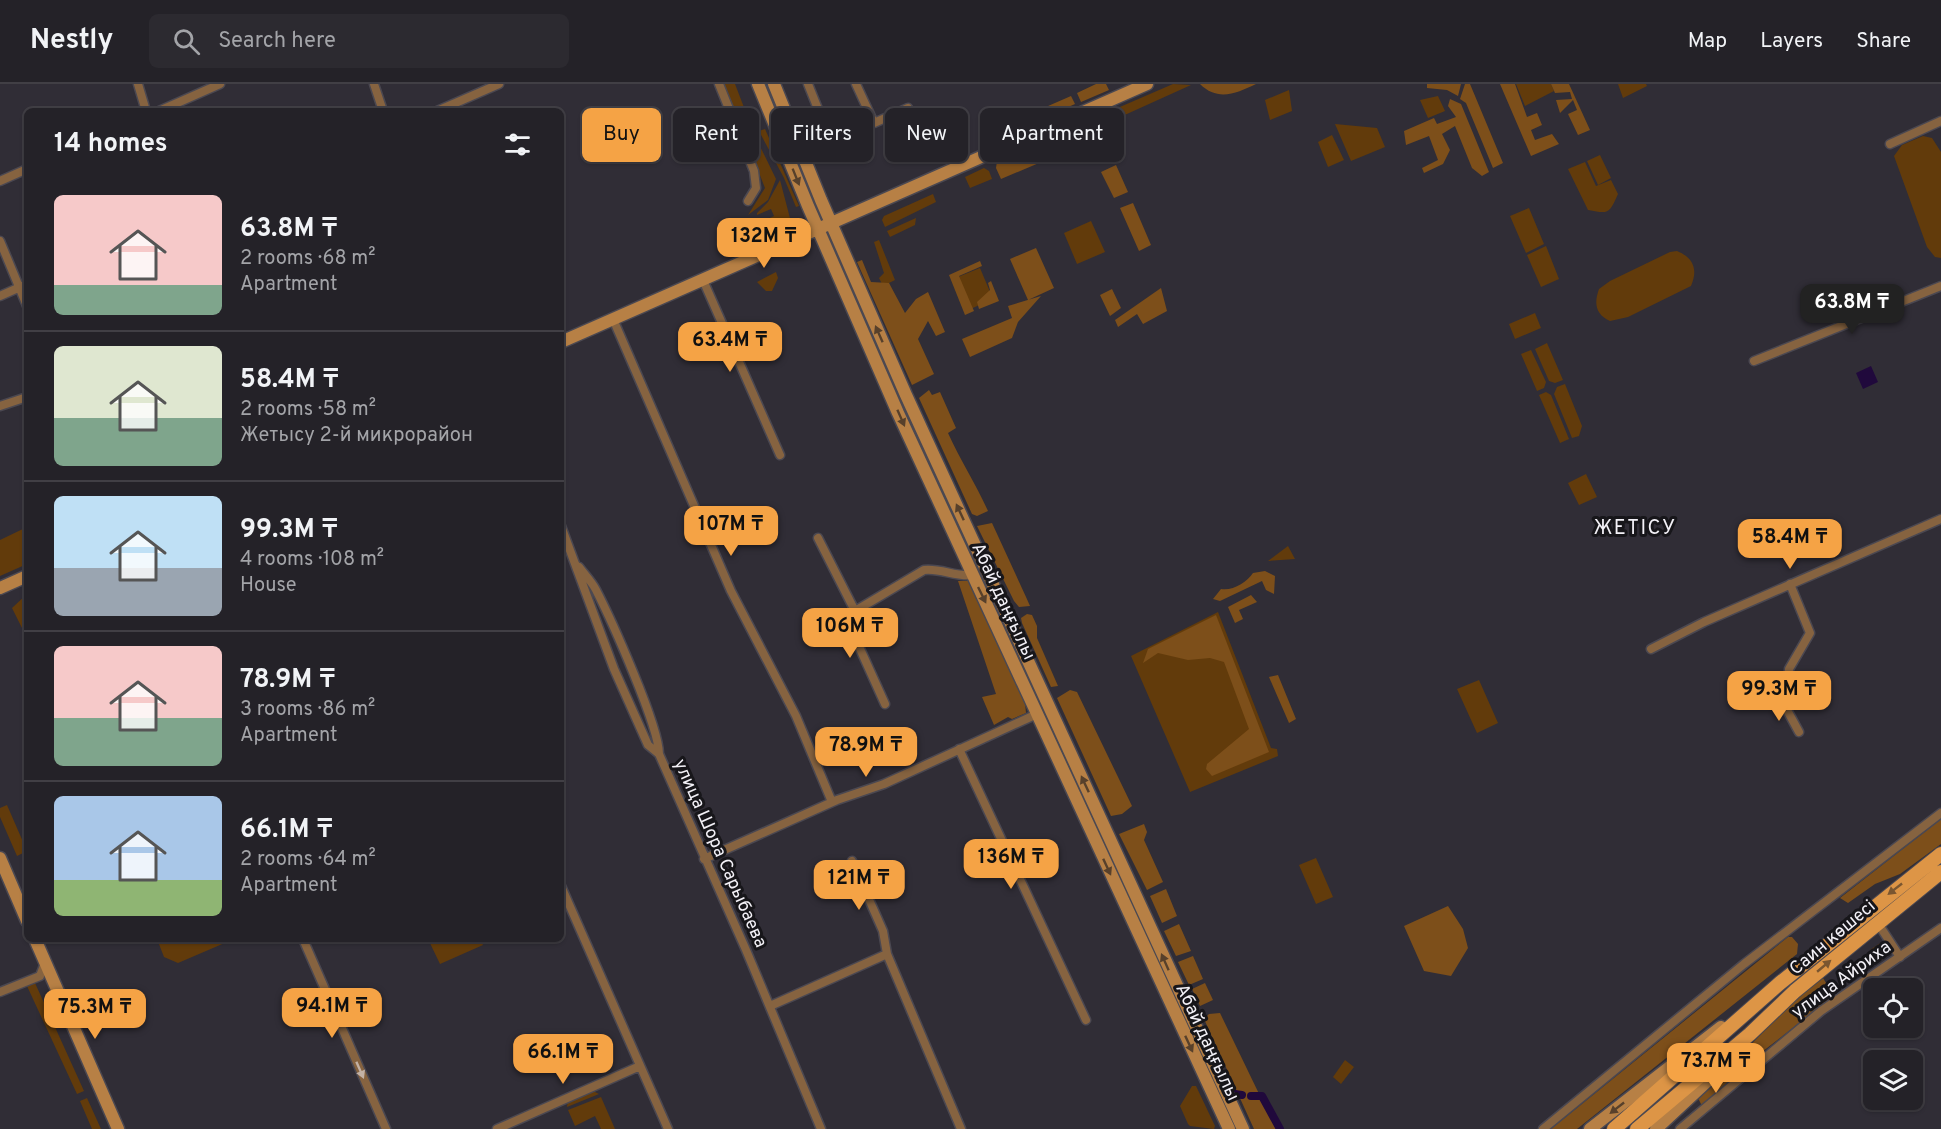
<!DOCTYPE html>
<html lang="en">
<head>
<meta charset="utf-8">
<style>
  body { margin:0; font-family:Overpass,sans-serif; background:#2c2a30; color:#f1f3f6; height:100vh; display:flex; flex-direction:column; font-size:22px; white-space:nowrap }
  * { box-sizing:border-box; margin:0 }
  p { font-size:20px; color:#a3a4a8 }
  .icon { flex:none; width:33px; height:33px; fill:none; stroke:currentColor; stroke-width:2; stroke-linecap:round; stroke-linejoin:round }
  .map { position:relative; flex:1; overflow:hidden }
  .details { position:absolute; left:24px; top:24px; width:540px; height:834px; display:flex; flex-direction:column; background:#242228; border-radius:9px; box-shadow:0 2px 4px #0004,0 0 0 2px #413f45 }
  .details>* { flex:none }
  .hud { position:absolute; left:582px; top:24px; width:570px; height:54px; display:flex; gap:12px }
  .tools { position:absolute; left:1863px; top:894px; display:grid; gap:12px }
  .tools a { display:grid; place-items:center; width:60px; height:60px; border-radius:9px; background:#242228; box-shadow:0 2px 4px #0004,0 0 0 2px #413f45; font-size:30px }
  .price { position:absolute; translate:-50% -51px; padding:0 14px; border-radius:12px; background:#f5a345; color:#111; font-size:20px; line-height:39px; filter:drop-shadow(0 2px 3px #0008) }
  .price::after { content:''; position:absolute; left:50%; top:36px; width:18px; height:14px; margin-left:-9px; background:inherit; clip-path:polygon(0 0,100% 0,50% 100%) }
  .price.current { background:#222; color:#fff }
  ul { padding:0; list-style:none }
  li { display:flex; align-items:center; gap:18px; height:150px; padding:0 30px }
  li+li { border-top:2px solid #413f45 }
  li span { display:grid; place-items:center; flex:none; width:168px; height:120px; border-radius:9px; color:#555 }
  li>.icon { margin-inline-start:auto }
  span .icon { width:72px; height:72px; fill:#fffc; stroke-width:1 }
  li b { font-size:26px }
  h2 { display:flex; justify-content:space-between; align-items:center; height:72px; padding:0 30px; font-size:26px }
  .chip { padding:0 21px; border-radius:9px; background:#242228; box-shadow:0 2px 4px #0004,0 0 0 2px #413f45; font-size:21px; line-height:54px }
  .chip.current { background:#f5a345; color:#111 }
  header { display:flex; align-items:center; gap:36px; box-sizing:border-box; height:84px; padding:0 30px; background:#242228; border-bottom:2px solid #413f45 }
  header strong { font-size:28px }
  nav { display:flex; gap:33px; margin-inline-start:auto; font-size:21px }
  .search { width:420px; height:54px; background:#2c2a30; display:flex; align-items:center; gap:15px; box-sizing:border-box; padding:0 21px; border-radius:9px; color:#a3a4a8; font-size:22px }
  .map>svg:first-child { display:block }
  .green { fill:#623b0b }
  .forest { fill:#7d4f1a }
  .water { fill:#20093c }
  .lines { fill:none; stroke-linecap:round; stroke-linejoin:round }
  .canal { stroke:#20093c; stroke-width:8 }
  .minor-casing { stroke:#4b4851; stroke-width:11 }
  .secondary-casing { stroke:#4b4851; stroke-width:15 }
  .primary-casing { stroke:#4b4851; stroke-width:16 }
  .minor { stroke:#866340; stroke-width:8 }
  .secondary { stroke:#b78045; stroke-width:12 }
  .primary { stroke:#dd9546; stroke-width:14 }
  .oneway { fill:#57402b }
  .oneway2 { fill:#7a5630 }
  .oneway3 { fill:#c2b1a5 }
  .labels { text-anchor:middle; stroke-width:6; stroke-linejoin:round; paint-order:stroke }
  .street-label { font-size:18px; fill:#f3f1f7; stroke:#17161a }
  .neighbourhood-label { font-size:20px; letter-spacing:1.5px; fill:#f3f1f7; stroke:#17161a }
</style>
</head>
<body>
<header>
<strong>Nestly</strong>
<div class="search"><svg class="icon" aria-label="search" viewBox="0 0 24 24"><circle cx="10" cy="10" r="6"/><path d="M15 15l6 6"/></svg>Search here</div>
<nav><a>Map</a><a>Layers</a><a>Share</a></nav>
</header>
<div class="map">
<svg width="1941" height="1045" viewBox="0 0 1941 1045">
  <rect width="100%" height="100%" fill="#302d36"/>
  <path class="green" d="M724,0H735L755,52L776,95L768,116L748,131L765,104Z
    M1173,0L1191,1L1107,39L1106,29Z
    M1516,0H1551L1554,7L1525,22Z
    M1618,0H1646L1647,2L1623,14Z
    M1289,6L1292,27L1270,36L1265,16Z
    M1438,12L1445,27L1428,34L1420,16Z
    M1335,40L1377,44L1385,63L1351,77Z
    M765,45L799,122L796,123L784,94L759,47Z
    M1332,51L1344,76L1328,83L1318,58Z
    M1923,52L1932,54L1941,68V174L1935,173L1927,163L1894,72L1902,61Z
    M1600,71L1611,94L1598,101L1587,77Z
    M1585,78L1596,102L1611,96L1618,110C1609,130 1609,130 1588,126L1568,85Z
    M984,84L989,87L992,95L970,104L965,93Z
    M780,96L791,138L761,152L757,140L774,132L771,125L757,131V129L768,118Z
    M933,110L936,118L885,143L882,136L884,132Z
    M1529,124L1544,160L1526,169L1510,132Z
    M916,134L915,141L890,153L887,147Z
    M1091,137L1105,168L1077,180L1064,149Z
    M879,156L895,196L883,202L879,194L884,189L874,158Z
    M1546,162L1559,195L1541,203L1527,171Z
    M1677,167C1694,174 1698,186 1691,202L1628,233L1610,237C1595,230 1594,219 1599,205L1610,197L1670,168Z
    M980,184L993,215L966,227L953,195Z
    M776,188L778,194L772,207H766L757,198Z
    M1535,229L1541,244L1515,255L1509,240Z
    M1547,259L1563,296L1555,299L1549,297L1535,265Z
    M1531,266L1546,298L1544,304L1537,307L1521,270Z
    M1565,300L1582,342L1579,352L1572,354L1554,310L1557,303Z
    M1546,308L1551,311L1569,355L1560,359L1539,311Z
    M1586,390L1597,413L1579,421L1568,399Z
    M27,443V480L0,492V456Z
    M1288,462L1295,475L1268,477Z
    M27,510V546L24,548L12,524Z
    M1218,528L1271,664L1277,665L1278,672L1190,708L1131,572Z
    M1479,596L1498,639L1477,649L1457,605Z
    M7,721L27,767L17,772L0,733V724Z
    M1316,774L1333,813L1316,820L1299,781Z
    M157,855H234L178,879L164,873Z
    M428,855H480L483,861L440,880Z
    M1882,858L1888,871L1876,880L1870,866Z
    M35,899L84,1007L77,1010L27,902Z
    M1345,976L1354,983L1341,1000L1333,993Z
    M1192,1002H1196L1215,1042L1214,1045L1190,1042L1188,1040L1180,1022Z
    M591,1006L599,1010L567,1023L568,1015Z
    M601,1013L615,1045H601L595,1032L575,1042L568,1026Z
    M87,1014L101,1045H92L80,1017Z"/>
  <path class="forest" d="M1096,0H1106L1109,6L1081,18L1077,9Z
    M1200,0H1256C1237,9 1218,18 1200,0Z
    M1427,0H1461L1458,12L1447,6L1427,4Z
    M1465,0H1470L1503,79L1493,84L1466,19L1460,15Z
    M1500,0H1515L1527,33L1537,29L1542,41L1531,46L1535,56L1552,50L1559,60L1531,72Z
    M1551,0H1569L1590,46L1578,51L1568,30L1577,26L1573,16L1560,29L1556,16L1572,15L1570,8L1555,9Z
    M1071,12L1075,20L1019,45L1014,37Z
    M1450,15L1461,20L1489,88L1482,92L1472,84L1455,42L1442,50L1450,66L1443,80L1424,89L1422,84L1438,76L1429,52L1406,61L1404,47L1434,34L1437,40L1456,33L1448,22Z
    M1094,35L1105,51L1001,95L996,84L997,77Z
    M1116,81L1128,108L1114,114L1101,88Z
    M1133,119L1151,161L1139,167L1120,124Z
    M1036,164L1054,204L1028,216L1010,175Z
    M862,176L871,198L889,199L905,229L916,215L928,208L945,248L936,252L928,237L918,255L934,290L912,301L857,178Z
    M980,177L982,182L959,192L974,227L965,231L949,191Z
    M991,197L999,217L979,225L977,218L990,206L988,199Z
    M1161,204L1167,227L1143,240L1137,230L1118,243L1115,236Z
    M1112,205L1121,224L1110,232L1100,211Z
    M1041,212L1018,238L1012,254L970,273L962,255L1012,234L1008,222Z
    M929,306L932,311L940,308L956,344L948,349C960,376 976,400 988,427L977,432L972,430L919,314Z
    M992,439L1026,513L1030,522L1019,523L1014,517L977,442Z
    M1265,487L1275,492L1274,510L1266,506L1262,497L1220,517L1213,515L1221,505C1233,507 1247,498 1253,489Z
    M958,497H972L1024,609L1026,629L1012,635L1008,633L994,641L982,613L996,610Z
    M1251,511L1257,518L1239,526L1243,535L1235,539L1228,523Z
    M1027,530L1032,531L1037,542V554L1058,602L1051,603L1022,539L1021,534Z
    M1216,531L1269,668L1212,692L1206,685L1207,680L1249,645L1224,578L1210,574L1188,576L1158,569L1143,579L1148,565Z
    M1278,591L1296,635L1289,639L1269,593Z
    M1070,606L1077,608L1132,722L1122,730L1111,732L1057,614Z
    M1941,735V760L1900,790L1875,800L1848,819L1840,814Z
    M1144,740L1147,748L1144,756L1163,798L1147,806L1119,750Z
    M1166,805L1177,832L1162,839L1150,812Z
    M1448,822L1463,845L1468,864L1451,892L1424,887L1404,842Z
    M1179,840L1191,867L1176,872L1164,847Z
    M1788,853H1792L1798,860L1797,870L1577,1045H1551Z
    M1193,872L1203,895L1189,901L1178,878Z
    M1823,894L1834,912L1749,978L1702,1022L1698,1014L1795,916Z
    M1205,899L1213,916L1200,922L1192,905Z
    M1220,929L1276,1045H1254L1204,935L1209,930Z"/>
  <path class="water" d="M1871,282L1878,298L1863,305L1856,289Z"/>
  <g class="lines">
    <path class="canal" d="M1235,1010L1242,1011
      M1251,1012H1262L1280,1045"/>
    <defs>
      <path id="minor" d="M138,0L146,27
        M374,0L383,27
        M719,0L754,87L756,104L748,117
        M808,0L822,35
        M856,0L874,39L908,24
        M159,27L220,0
        M437,27L499,0
        M1890,60L1941,37
        M0,97L27,85
        M0,157L27,222
        M703,196L780,371
        M0,212L27,200
        M613,235L731,507L796,632L832,718
        M1754,277L1941,202
        M0,322L27,313
        M561,442L614,585L648,661L659,670L746,866L821,1045
        M818,454L855,527
        M579,483C585,491 592,498 596,506C611,535 659,642 659,670
        M1790,500L1810,549L1789,585L1787,626L1799,648
        M1651,565L1704,538L1941,435
        M885,620L852,547L851,537L855,527L924,486C941,484 955,493 972,491
        M959,665L1086,936
        M704,775L837,716L884,700L1037,630
        M852,777L883,847L887,870L961,1045
        M561,802L668,1045
        M1877,838L1900,873
        M303,855L386,1045
        M0,908L40,892L45,879
        M770,922L887,870
        M497,1045L640,982
        M1543,1045L1744,880L1941,729
        M1680,1045L1821,927L1941,844"/>
      <path id="secondary" d="M758,0L808,122L898,329L1229,1045
        M774,0L821,116L906,311L1243,1045
        M561,258L1147,0
        M0,504L27,492
        M0,774L27,837
        M35,855L118,1045
        M1590,1045L1721,943
        M1656,1045L1716,989L1732,971"/>
      <path id="primary" d="M1614,1045L1780,899L1941,770
        M1637,1045L1750,950L1795,907L1941,788"/>
    </defs>
    <use href="#minor" class="minor-casing"/>
    <use href="#secondary" class="secondary-casing"/>
    <use href="#primary" class="primary-casing"/>
    <use href="#minor" class="minor"/>
    <use href="#secondary" class="secondary"/>
    <use href="#primary" class="primary"/>
  </g>
  <defs><path id="oneway-solid" d="M-6-.8H1V-3.2L6.5 0L1 3.2V.8H-6Z" transform="scale(1.5)"/></defs>
  <g class="oneway">
    <use href="#oneway-solid" transform="translate(796 93) rotate(68)"/>
    <use href="#oneway-solid" transform="translate(879 250) rotate(-114)"/>
    <use href="#oneway-solid" transform="translate(901 334) rotate(66)"/>
    <use href="#oneway-solid" transform="translate(960 428) rotate(-115)"/>
    <use href="#oneway-solid" transform="translate(982 511) rotate(64)"/>
    <use href="#oneway-solid" transform="translate(1085 700) rotate(-115)"/>
    <use href="#oneway-solid" transform="translate(1107 783) rotate(65)"/>
    <use href="#oneway-solid" transform="translate(1165 878) rotate(-114)"/>
    <use href="#oneway-solid" transform="translate(1189 960) rotate(65)"/>
    <use href="#oneway-solid" transform="translate(1617 1024) rotate(142)"/>
  </g>
  <g class="oneway2">
    <use href="#oneway-solid" transform="translate(1895 805) rotate(142)"/>
    <use href="#oneway-solid" transform="translate(1824 882) rotate(-40)"/>
  </g>
  <use class="oneway3" href="#oneway-solid" transform="translate(360 986) rotate(66)"/>
  <g class="labels">
    <g class="street-label">
      <text transform="translate(1004 517) rotate(65)" y="6">Абай даңғылы</text>
      <text transform="translate(721 769) rotate(66)" y="6">улица Шора Сарыбаева</text>
      <text transform="translate(1832 853) rotate(-40)" y="6">Саин көшесі</text>
      <text transform="translate(1841 895) rotate(-36)" y="6">улица Айриха</text>
      <text transform="translate(1208 958) rotate(65)" y="6">Абай даңғылы</text>
    </g>
    <g class="neighbourhood-label">
      <text x="1635" y="450">ЖЕТІСУ</text>
    </g>
  </g>
</svg>
<div class="tools">
<a><svg class="icon" aria-label="locate" viewBox="0 0 24 24"><circle cx="12" cy="12" r="6"/><path d="M12 2v4M12 18v4M2 12h4M18 12h4"/></svg></a>
<a><svg class="icon" aria-label="layers" viewBox="0 0 24 24"><path d="M12 4l9 5-9 5-9-5zM3 14l9 5 9-5"/></svg></a>
</div>
<b class="price" style="left:764px;top:185px">132M ₸</b>
<b class="price current" style="left:1852px;top:251px">63.8M ₸</b>
<b class="price" style="left:730px;top:289px">63.4M ₸</b>
<b class="price" style="left:731px;top:473px">107M ₸</b>
<b class="price" style="left:1790px;top:486px">58.4M ₸</b>
<b class="price" style="left:850px;top:575px">106M ₸</b>
<b class="price" style="left:1779px;top:638px">99.3M ₸</b>
<b class="price" style="left:866px;top:694px">78.9M ₸</b>
<b class="price" style="left:1011px;top:806px">136M ₸</b>
<b class="price" style="left:859px;top:827px">121M ₸</b>
<b class="price" style="left:332px;top:955px">94.1M ₸</b>
<b class="price" style="left:95px;top:956px">75.3M ₸</b>
<b class="price" style="left:563px;top:1001px">66.1M ₸</b>
<b class="price" style="left:1716px;top:1010px">73.7M ₸</b>
<div class="hud">
<a class="chip current">Buy</a>
<a class="chip">Rent</a>
<a class="chip">Filters</a>
<a class="chip">New</a>
<a class="chip">Apartment</a>
</div>
<section class="details">
<h2>14 homes<svg class="icon" aria-label="filters" viewBox="0 0 24 24"><path d="M4 7h16M4 17h16"/><circle cx="9" cy="7" r="2"/><circle cx="15" cy="17" r="2"/></svg></h2>
<ul>
<li><span style="background:linear-gradient(#f6c9c9 75%,#7fa58c 0)"><svg class="icon" aria-label="home" viewBox="0 0 24 24"><path d="M3 11l9-7 9 7M6 9v11h12V9"/></svg></span><div><b>63.8M ₸</b><p>2 rooms · 68 m²</p><p>Apartment</p></div></li>
<li><span style="background:linear-gradient(#dfe7d0 60%,#7fa58c 0)"><svg class="icon" aria-label="home" viewBox="0 0 24 24"><path d="M3 11l9-7 9 7M6 9v11h12V9"/></svg></span><div><b>58.4M ₸</b><p>2 rooms · 58 m²</p><p>Жетысу 2-й микрорайон</p></div></li>
<li><span style="background:linear-gradient(#bfe0f5 60%,#9aa5b1 0)"><svg class="icon" aria-label="home" viewBox="0 0 24 24"><path d="M3 11l9-7 9 7M6 9v11h12V9"/></svg></span><div><b>99.3M ₸</b><p>4 rooms · 108 m²</p><p>House</p></div></li>
<li><span style="background:linear-gradient(#f6c9c9 60%,#7fa58c 0)"><svg class="icon" aria-label="home" viewBox="0 0 24 24"><path d="M3 11l9-7 9 7M6 9v11h12V9"/></svg></span><div><b>78.9M ₸</b><p>3 rooms · 86 m²</p><p>Apartment</p></div></li>
<li><span style="background:linear-gradient(#a9c7e8 70%,#8fb573 0)"><svg class="icon" aria-label="home" viewBox="0 0 24 24"><path d="M3 11l9-7 9 7M6 9v11h12V9"/></svg></span><div><b>66.1M ₸</b><p>2 rooms · 64 m²</p><p>Apartment</p></div></li>
</ul>
</section>
</div>
</body>
</html>
